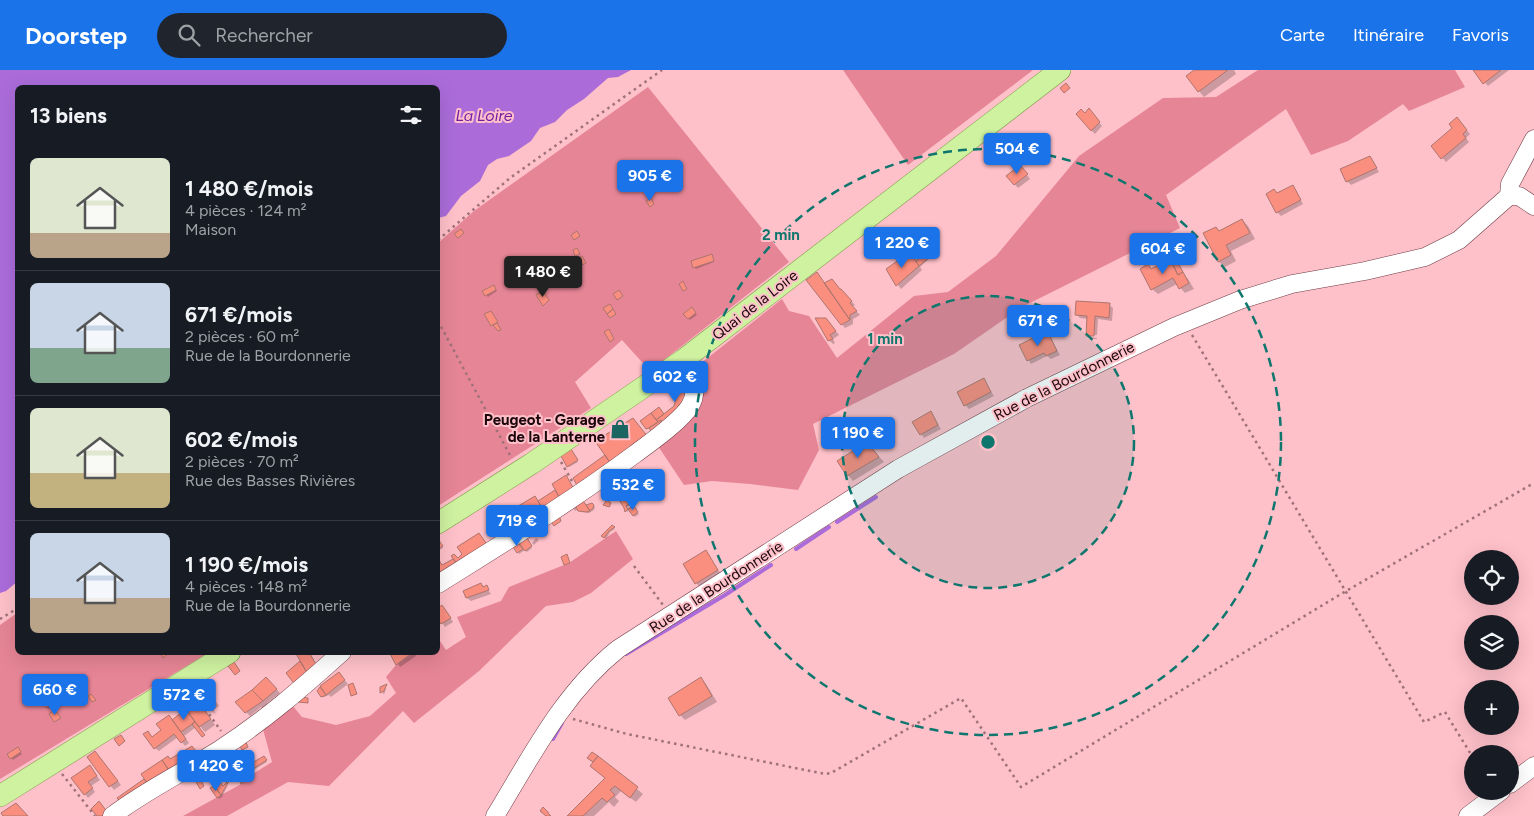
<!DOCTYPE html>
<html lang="fr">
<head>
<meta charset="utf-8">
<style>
  body { margin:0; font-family:Figtree,sans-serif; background:#20242c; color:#f1f3f6; height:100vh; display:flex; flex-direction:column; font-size:19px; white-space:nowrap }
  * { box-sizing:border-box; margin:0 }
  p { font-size:16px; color:#9ea1a6 }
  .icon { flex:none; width:28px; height:28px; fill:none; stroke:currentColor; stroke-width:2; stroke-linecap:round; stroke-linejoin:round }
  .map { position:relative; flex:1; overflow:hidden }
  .drawer { position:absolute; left:15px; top:15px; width:425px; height:570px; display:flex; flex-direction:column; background:#171b24; border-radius:8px; box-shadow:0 5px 20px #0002 }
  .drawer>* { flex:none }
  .controls { position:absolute; left:1464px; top:480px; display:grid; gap:10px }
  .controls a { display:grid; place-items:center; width:55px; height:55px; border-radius:50%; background:#171b24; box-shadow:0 5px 20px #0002; font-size:25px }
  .price { position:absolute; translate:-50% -42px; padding:0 11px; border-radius:5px; background:#1a73e8; color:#fff; font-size:16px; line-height:32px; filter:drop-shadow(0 1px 2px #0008) }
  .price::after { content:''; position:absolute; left:50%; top:30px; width:15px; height:11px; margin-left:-8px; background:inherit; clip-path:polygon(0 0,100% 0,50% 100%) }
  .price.on { background:#222; color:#fff }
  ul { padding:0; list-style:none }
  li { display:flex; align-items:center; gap:15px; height:125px; padding:0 15px }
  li+li { border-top:1px solid #363941 }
  li span { display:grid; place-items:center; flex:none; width:140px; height:100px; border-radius:8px; color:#555 }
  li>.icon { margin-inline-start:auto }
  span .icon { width:60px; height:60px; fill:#fffc; stroke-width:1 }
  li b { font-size:21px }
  h2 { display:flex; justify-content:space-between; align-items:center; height:60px; padding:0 15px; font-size:21px }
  header { display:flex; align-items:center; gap:30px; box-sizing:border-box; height:70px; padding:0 25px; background:#1a73e8; color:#fff }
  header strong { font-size:24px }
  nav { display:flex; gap:28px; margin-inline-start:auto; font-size:18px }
  .search { width:350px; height:45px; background:#20242c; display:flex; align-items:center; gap:12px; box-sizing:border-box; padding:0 18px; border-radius:28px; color:#9ea1a6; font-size:19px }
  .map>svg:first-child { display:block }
  .green { fill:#e68596 }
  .water { fill:#ab6cda }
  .shadow { fill:#0003 }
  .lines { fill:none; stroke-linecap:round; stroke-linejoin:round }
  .stream { stroke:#ab6cda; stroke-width:4 }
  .building { fill:#fa8e7f; stroke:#ae766e }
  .minor-casing { stroke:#6f3c45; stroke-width:19 }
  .major-casing { stroke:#7b9a42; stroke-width:22 }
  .path { stroke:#9f7279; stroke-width:2.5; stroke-dasharray:2.5 4; stroke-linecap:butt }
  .minor { stroke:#fff; stroke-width:18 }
  .major { stroke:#cef2a0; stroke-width:21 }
  .ring { fill:none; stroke:#0f766e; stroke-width:2.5; stroke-dasharray:9 6 }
  .labels { text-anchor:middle; stroke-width:4; stroke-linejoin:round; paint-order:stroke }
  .street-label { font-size:15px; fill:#1b070b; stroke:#fec0c9 }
  .poi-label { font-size:15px; font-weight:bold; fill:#1b070b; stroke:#fec0c9; text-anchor:end }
  .water-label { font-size:16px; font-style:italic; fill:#721da2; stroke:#fec0c9 }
  .centre { fill:#0f766e; stroke:#fec0c9; stroke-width:2.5 }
  .ring-label { font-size:15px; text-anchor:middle; font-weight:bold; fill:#0f766e; stroke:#fec0c9; stroke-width:4; stroke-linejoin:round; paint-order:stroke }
</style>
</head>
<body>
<header>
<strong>Doorstep</strong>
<div class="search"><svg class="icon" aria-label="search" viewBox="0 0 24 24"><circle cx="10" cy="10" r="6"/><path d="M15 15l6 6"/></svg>Rechercher</div>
<nav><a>Carte</a><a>Itinéraire</a><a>Favoris</a></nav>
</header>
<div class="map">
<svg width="1534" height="746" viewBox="0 0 1534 746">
  <rect width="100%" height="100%" fill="#fec0c9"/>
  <path class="green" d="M843,0H1033L908,95Z
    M1258,0H1455L1465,17L1409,41L1403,34L1348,71L1311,85L1286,39L1166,125L1180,158L1022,237L954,284L813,354L819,380L798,420L750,414L712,411L684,415L654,370L675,351L708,315L707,304L700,294L782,229L789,241L809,246L837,288L914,226L948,222L996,186L1079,86L1163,28L1216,27Z
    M648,17L789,192L650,301L622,270L575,312L591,338L438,436V173L474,141Z
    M616,461L633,489L591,523L573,532L546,536L479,601L414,653L403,641L329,716L288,712L227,746H183L243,713L253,704L272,692L261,652L287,629L302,647L336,655L370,646L396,623L386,607L396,595L413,583L438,582V568L446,580L466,567L457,547L501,531L509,517L569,493Z
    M17,543L18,582L208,583L0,709V555Z"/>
  <path class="water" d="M0,0H631L618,7L608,8L584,29L567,40L555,52L540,58L531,71L509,86L497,89L488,95L480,111L461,126L446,146L438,148V18H18V511L6,521L0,523Z"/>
  <path class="shadow" d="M1196,0H1234L1236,4L1204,27L1199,21Z
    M1474,0H1509L1488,16Z
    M1085,44H1092L1102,56L1095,64L1091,60Z
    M1461,53L1470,64L1466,68L1469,72L1446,92L1432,76Z
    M1370,87L1379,102L1351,115L1347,111Z
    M1024,101L1030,109L1018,118L1008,106Z
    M1293,116L1303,134L1281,146L1277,142L1278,124Z
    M1242,150L1248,156L1255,169L1231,181L1236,191L1225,197L1219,192L1204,164L1219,162Z
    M927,183L931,187L920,197L922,200L901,219L887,200L913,187L917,192Z
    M713,187L714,192L696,199L694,197Z
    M1182,203L1188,209L1194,219L1185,223L1177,214L1158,224L1152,219Z
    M807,210L841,220L855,235L852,237L860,245L853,249V254L845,258Z
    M495,218L497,221L488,227L486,225Z
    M1109,235L1113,238L1112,251L1098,249L1097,265H1089V267L1097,268V269H1091L1087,265L1088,249L1080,248L1077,245Z
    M692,239L697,245L690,250L685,244Z
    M829,253L839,265L833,269L835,273L833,274L829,270Z
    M1050,267L1060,285L1051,289L1047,286L1031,294L1020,276Z
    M983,309L994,326L969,339L965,335Z
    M931,343L941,359L924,368L921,364Z
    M867,373L884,392L853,411L848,405Z
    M572,382L578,392L569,397L568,396Z
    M566,407L577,425L526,468L532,478L527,482L525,480L519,484L518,482L517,444L535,428L539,432L557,421Z
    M613,422L615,424L607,432L611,436L610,437L606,436L605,435L608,430L606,428Z
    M625,427L630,435L626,438L628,441L634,437L639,444L635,447L630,440L627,442L626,441Z
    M582,430L587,437L592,434L595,437L594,440L589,443L581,442L578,439L575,441L572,436Z
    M612,457L615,459L610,462L606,469L603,466Z
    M536,468L539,470L534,475L532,473Z
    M438,470L443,478L438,481Z
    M706,482L721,504L700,517L696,513Z
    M481,514L484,518L486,517L491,524L471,531L467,528Z
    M442,536L453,552L445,557L438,547V539Z
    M391,582H415L416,586L400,597Z
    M342,607L348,614L331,627L329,625L324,627L318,621L322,617Z
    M266,608L280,623L267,633L271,638L266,642L261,637L250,646L237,633Z
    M701,609L706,614L717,632L685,650L680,645Z
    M386,616L385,623L383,624L382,618Z
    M199,625L212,626L219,636L213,640L216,644L209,639Z
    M52,627L56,633L48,639L43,633Z
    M205,641L215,655L205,662L198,654L197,655L204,668L196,657L184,666L189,673L185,676L178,667L159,681L155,678L148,662L153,668L172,651L188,643Z
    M19,680L22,684L13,690L9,685Z
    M593,683L643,724L636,732L621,721L615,727L619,731L614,737L609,732L594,746H569L606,708L594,693L590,690Z
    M89,687H99L121,715L114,720Z
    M264,687L267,692L250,702L249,701Z
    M90,697L100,710L91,716L95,722L88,728L85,724Z
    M245,703L247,707L243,714L241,705Z
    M228,715L222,727L219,729L212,719L216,716L223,718Z"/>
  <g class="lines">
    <path class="stream" d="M837,452L876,427
      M796,479L829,457
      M626,584L725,525L771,495
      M553,669L562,653"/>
  </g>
  <path class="building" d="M1194,0H1228L1198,22L1186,6Z
    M1473,0H1501L1483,14Z
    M1066,13L1070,18L1064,23L1060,18Z
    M1089,38L1100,52L1091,61L1076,44L1081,39L1085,43Z
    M1457,47L1467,60L1463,64L1466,68L1441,89L1431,76L1452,58L1449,54Z
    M1037,76L1043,85L1037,88L1031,79Z
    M1370,86L1377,98L1346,112L1340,99Z
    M1020,95L1028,104L1014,115L1006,106Z
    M1293,115L1301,130L1276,143L1266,124L1274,119L1277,123Z
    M651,128L654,134L650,137L646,131Z
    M1242,149L1250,163L1226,175L1231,185L1218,192L1203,163L1216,157L1219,161Z
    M461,159L464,163L458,168L454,164Z
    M577,161L580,166L574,170L571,165Z
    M577,178L580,184L575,186L573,180Z
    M927,181L931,186L919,196L916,191Z
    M910,182L919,196L896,216L886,199Z
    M712,184L714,191L693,198L691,191Z
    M582,186L586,193L578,197L574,191Z
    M1174,186L1183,202L1178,205L1170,189Z
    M1170,189L1178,205L1183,202L1189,213L1179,219L1173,208L1151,220L1140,199L1148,194L1151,199Z
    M817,202L850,250L841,255L806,210Z
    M509,206L515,215L509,218L504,209Z
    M832,209L840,219H841L852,231L850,233L857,241L850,245V250L824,213Z
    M683,211L687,219L683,221L679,214Z
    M494,215L496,220L485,226L482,221Z
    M619,220L623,226L617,230L613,224Z
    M543,221L549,230L543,236L536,225Z
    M1076,231L1110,233L1109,248L1095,246L1094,266H1086L1087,246L1075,245Z
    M610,234L613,239L607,244L603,238Z
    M692,237L696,243L688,249L683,244Z
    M613,239L616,244L610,248L607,244Z
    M491,241L498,252L491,256L484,244Z
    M815,248H826L836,261L830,265L833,269L828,271Z
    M497,253L501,260L498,261L493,255Z
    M609,259L614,269L610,272L604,262Z
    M1047,261L1049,264L1036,270L1035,267Z
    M1049,264L1057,281L1046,286L1044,283L1027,291L1019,275L1035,267L1036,270Z
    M984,308L991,322L964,336L957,322Z
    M680,312L687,320L685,330L665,355L661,350L658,352L656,350L674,336L678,322L676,323L672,318Z
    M659,337L664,344L656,350L651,343Z
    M931,341L938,355L920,365L912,352Z
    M651,343L658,352L649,358L646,359L640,351Z
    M633,348L648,367L611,394L595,371Z
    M661,350L665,355L653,364L649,358Z
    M867,372L879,387L847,406L837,391Z
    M571,379L578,390L567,397L561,386Z
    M605,385L611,394L578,417L573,408Z
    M566,405L575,421L561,430L552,414Z
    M623,411L624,412L615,421L614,418Z
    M555,420L561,430L544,441L538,431Z
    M611,423L613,424L607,430L604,428Z
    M623,424L630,433L626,436L628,439L625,442L624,438L618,428Z
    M535,426L544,441L528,452L520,435Z
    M582,429L590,441L587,442L578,441L574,433Z
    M607,430L611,433L609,437L603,435Z
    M592,433L594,435L593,438L590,441L586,435Z
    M520,435L528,452L509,465L500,451L515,443L512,438Z
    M634,436L638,442L633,446L628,439Z
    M558,443L561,451L554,456L549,449Z
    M612,455L615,457L609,461L604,468L601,466Z
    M479,463L489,477L459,496L451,486L454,484L458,488L462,484L457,477Z
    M525,465L532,476L525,481L516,470Z
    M438,469L443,476L438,479Z
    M516,470L523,479L517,483L511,474Z
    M706,480L718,500L695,514L683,494Z
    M567,484L570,493L564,495L561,487Z
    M453,489L459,496L441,507L438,502V491L439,490L442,495Z
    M481,513L483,517L487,515L489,520L466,528L463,521Z
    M442,535L451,548L441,554L438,549V538Z
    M162,582H169V583L163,588L160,583Z
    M295,582H309L318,598L309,606Z
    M389,582H413L396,595Z
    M300,591L309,606L296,616L286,603Z
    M234,592L240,601L235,605L228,596Z
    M339,602L345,610L326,625L320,616Z
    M266,607L277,619L263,631L252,620Z
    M701,607L712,626L679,646L668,628Z
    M353,613L357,624L351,626L348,615Z
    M387,614L384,621L380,623V617Z
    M320,617L326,625L324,626L321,627L317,621Z
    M207,618L215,629L208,634L211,638L208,640L197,625Z
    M252,620L263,631L245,643L235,632Z
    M91,624L96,630L92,632L88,626Z
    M52,626L56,631L46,638L42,633Z
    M298,627L308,628V633L298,632Z
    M200,634L211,649L199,657L188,642Z
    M186,639L195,652L181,662L172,650Z
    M55,640L61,648L54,652L49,644Z
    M169,645L186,669L181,673L174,664L154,679L143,664L148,661L152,667L161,660L156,654Z
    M195,652L205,665L202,667L192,654Z
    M121,665L125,671L119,676L114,669Z
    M245,670L248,677L242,680L239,674Z
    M192,676L199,685L170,702L162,690L168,686L170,689Z
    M18,677L21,682L10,689L7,684Z
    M95,681L118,711L109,717L87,687Z
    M592,682L598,686L593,692L587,688Z
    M264,686L267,690L248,702L245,697Z
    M598,686L638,717L630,728L615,716L610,720L615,725L607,732L602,728L583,746H567L605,708L590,696Z
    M162,690L170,702L149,716L141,704Z
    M90,695L97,706L88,712L93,718L84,725L71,708Z
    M227,699L233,706L230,709L224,703Z
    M247,705L243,713L241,714L238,708Z
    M199,707L204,716L200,719L195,710Z
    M144,709L149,716L122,734L117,728Z
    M218,709L223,716L230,709L221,725L212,712Z
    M214,716L221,725L217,728L210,718Z
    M99,731L108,743L104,746H97L91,739Z
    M16,733L28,746H3L1,743Z
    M543,737L548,742V743L551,746H546L540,741Z"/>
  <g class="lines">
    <defs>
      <path id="minor" d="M1509,126L1510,114L1534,69
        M438,514C505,472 572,431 635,384C650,373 681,351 690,336C699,321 693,303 683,290
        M1510,714L1534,696
        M112,746C146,720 184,702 219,680C264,651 302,618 342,582
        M495,746C531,687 563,623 618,579L898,399L1027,328L1174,257L1240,230L1292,214L1365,201L1425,187L1459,170L1509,126H1519L1534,136
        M1468,746L1501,721"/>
      <path id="major" d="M438,453L531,394L683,290L1060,0
        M0,726L230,582"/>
    </defs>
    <use href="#minor" class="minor-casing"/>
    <use href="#major" class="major-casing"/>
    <path class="path" d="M438,170L510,108L662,0
      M438,251L511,387
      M1192,265L1424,652L1445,642L1472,686
      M561,392L572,411
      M634,496L663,535
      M0,549L18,538
      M194,623L221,661
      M573,649L627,664L825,704L831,703L961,628L1021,717L1346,521L1534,413
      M62,704L95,746"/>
    <use href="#minor" class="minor"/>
    <use href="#major" class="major"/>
  </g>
  <circle cx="988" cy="372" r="146" fill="#0f766e" fill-opacity=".12"/>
  <g class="ring">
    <circle cx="988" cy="372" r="146"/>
    <circle cx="988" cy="372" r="293"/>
  </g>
  <defs>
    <symbol id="shop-bare" viewBox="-9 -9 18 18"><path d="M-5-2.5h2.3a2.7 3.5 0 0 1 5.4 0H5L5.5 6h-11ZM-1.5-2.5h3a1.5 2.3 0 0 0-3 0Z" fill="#186561" stroke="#fec0c9" stroke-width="2.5" paint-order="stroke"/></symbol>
  </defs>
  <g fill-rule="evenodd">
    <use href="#shop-bare" x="606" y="345" width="28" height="28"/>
  </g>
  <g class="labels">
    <g class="street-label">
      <text transform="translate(755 235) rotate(-38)" y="5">Quai de la Loire</text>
      <text transform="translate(1064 311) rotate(-27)" y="5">Rue de la Bourdonnerie</text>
      <text transform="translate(716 517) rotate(-33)" y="5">Rue de la Bourdonnerie</text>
    </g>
    <g class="poi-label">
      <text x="605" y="355">Peugeot - Garage<tspan x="605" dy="17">de la Lanterne</tspan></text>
    </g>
    <g class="water-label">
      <text x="484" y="51">La Loire</text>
    </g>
  </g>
  <circle cx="988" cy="372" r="8" class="centre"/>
  <g class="ring-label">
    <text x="781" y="170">2 min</text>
    <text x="885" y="274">1 min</text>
  </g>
</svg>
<div class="controls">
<a><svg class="icon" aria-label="locate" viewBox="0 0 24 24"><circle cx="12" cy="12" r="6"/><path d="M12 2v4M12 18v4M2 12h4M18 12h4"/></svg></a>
<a><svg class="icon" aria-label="layers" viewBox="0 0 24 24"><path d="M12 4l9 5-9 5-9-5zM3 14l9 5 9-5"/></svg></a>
<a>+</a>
<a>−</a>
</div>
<b class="price" style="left:1017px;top:105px">504 €</b>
<b class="price" style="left:650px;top:132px">905 €</b>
<b class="price" style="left:902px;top:199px">1 220 €</b>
<b class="price" style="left:1163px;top:205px">604 €</b>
<b class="price on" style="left:543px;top:228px">1 480 €</b>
<b class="price" style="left:1038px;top:277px">671 €</b>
<b class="price" style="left:675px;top:333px">602 €</b>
<b class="price" style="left:858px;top:389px">1 190 €</b>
<b class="price" style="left:633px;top:441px">532 €</b>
<b class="price" style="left:517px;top:477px">719 €</b>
<b class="price" style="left:55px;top:646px">660 €</b>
<b class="price" style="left:184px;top:651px">572 €</b>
<b class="price" style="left:216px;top:722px">1 420 €</b>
<section class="drawer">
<h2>13 biens<svg class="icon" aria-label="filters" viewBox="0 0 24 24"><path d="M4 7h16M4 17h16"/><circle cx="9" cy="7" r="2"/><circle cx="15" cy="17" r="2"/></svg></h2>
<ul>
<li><span style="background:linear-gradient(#dfe7d0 75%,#b9a48a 0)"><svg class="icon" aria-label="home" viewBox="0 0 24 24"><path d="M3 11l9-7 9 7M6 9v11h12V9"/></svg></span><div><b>1 480 €/mois</b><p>4 pièces · 124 m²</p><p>Maison</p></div></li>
<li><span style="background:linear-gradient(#c9d6e8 65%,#7fa58c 0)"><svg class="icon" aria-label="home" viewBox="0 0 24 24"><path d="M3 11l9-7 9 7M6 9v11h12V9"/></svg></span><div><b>671 €/mois</b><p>2 pièces · 60 m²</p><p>Rue de la Bourdonnerie</p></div></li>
<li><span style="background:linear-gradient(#dfe7d0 65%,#c2b280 0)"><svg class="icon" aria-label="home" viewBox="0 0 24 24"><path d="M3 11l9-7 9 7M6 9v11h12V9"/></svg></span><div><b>602 €/mois</b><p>2 pièces · 70 m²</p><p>Rue des Basses Rivières</p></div></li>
<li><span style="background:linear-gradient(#c9d6e8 65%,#b9a48a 0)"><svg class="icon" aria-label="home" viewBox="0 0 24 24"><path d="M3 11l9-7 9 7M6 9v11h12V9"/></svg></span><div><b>1 190 €/mois</b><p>4 pièces · 148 m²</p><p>Rue de la Bourdonnerie</p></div></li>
</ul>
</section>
</div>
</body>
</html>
